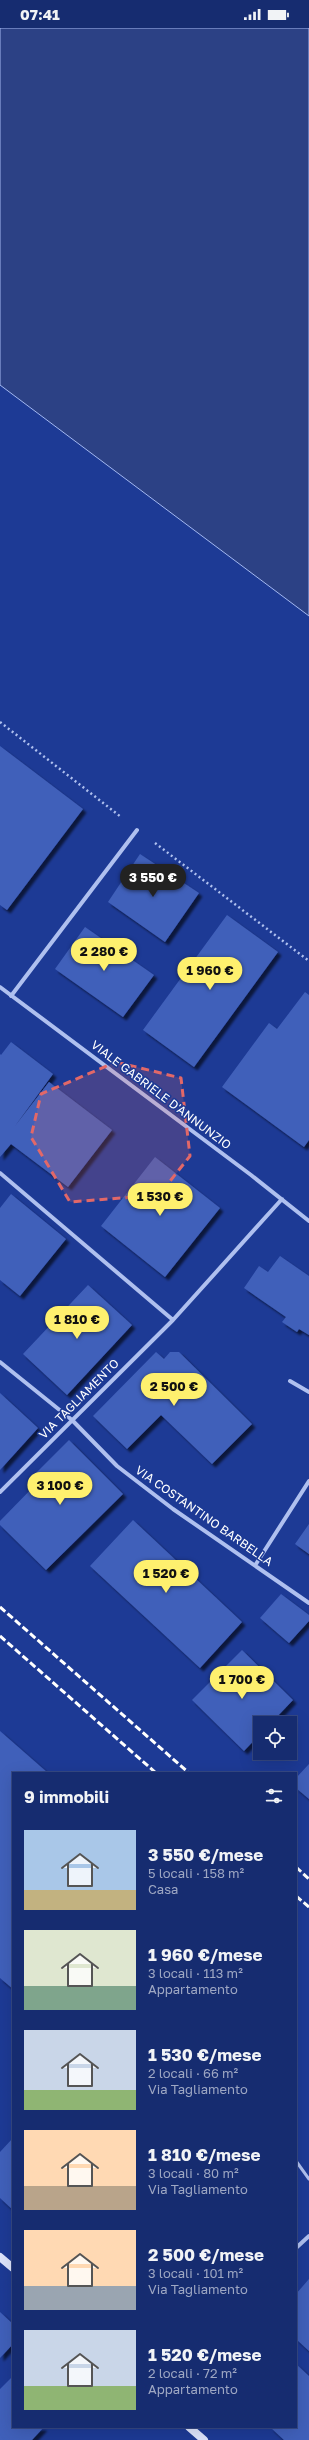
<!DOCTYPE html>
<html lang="it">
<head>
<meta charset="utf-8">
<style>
  body { margin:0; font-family:"Golos Text",sans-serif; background:#233878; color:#f1f3f6; height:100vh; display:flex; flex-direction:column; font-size:15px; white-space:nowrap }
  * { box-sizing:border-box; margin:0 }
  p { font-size:13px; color:#9ea7c3 }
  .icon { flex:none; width:22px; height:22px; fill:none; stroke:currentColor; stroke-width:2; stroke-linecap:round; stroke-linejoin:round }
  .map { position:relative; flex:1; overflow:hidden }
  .side { position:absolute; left:12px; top:1744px; width:285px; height:656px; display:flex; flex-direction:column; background:#162c70; border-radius:0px; box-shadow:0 4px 16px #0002,0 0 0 1px #354883 }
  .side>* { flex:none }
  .tools { position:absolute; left:253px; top:1688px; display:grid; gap:8px }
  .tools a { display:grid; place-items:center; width:44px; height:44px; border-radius:0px; background:#162c70; box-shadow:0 4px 16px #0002,0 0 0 1px #354883; font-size:20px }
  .price { position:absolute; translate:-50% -34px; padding:0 9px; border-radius:14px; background:#fef06e; color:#111; font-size:13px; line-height:26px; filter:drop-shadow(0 1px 2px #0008) }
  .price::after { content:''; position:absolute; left:50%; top:24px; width:12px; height:9px; margin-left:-6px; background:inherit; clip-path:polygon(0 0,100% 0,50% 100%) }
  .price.active { background:#222; color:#fff }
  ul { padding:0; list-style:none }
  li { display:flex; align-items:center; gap:12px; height:100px; padding:0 12px }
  li span { display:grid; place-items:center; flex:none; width:112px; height:80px; border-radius:0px; color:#555 }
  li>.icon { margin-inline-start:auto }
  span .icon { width:48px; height:48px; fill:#fffc; stroke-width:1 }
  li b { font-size:17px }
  h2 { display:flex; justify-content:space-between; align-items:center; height:48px; padding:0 12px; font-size:17px }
  .status { display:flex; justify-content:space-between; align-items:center; height:28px; padding:0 20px; background:#162c70; direction:ltr }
  .status svg { height:11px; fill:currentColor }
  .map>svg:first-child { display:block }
  .water { fill:#2c4185; stroke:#a3b8f1 }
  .building { fill:#4160ba; filter:url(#shadow) }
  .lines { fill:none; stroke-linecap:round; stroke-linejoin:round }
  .path { stroke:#afc0ef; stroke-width:2.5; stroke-dasharray:2 3; stroke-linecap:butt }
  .lane { stroke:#afc0ef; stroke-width:3 }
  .street { stroke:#afc0ef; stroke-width:4 }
  .secondary { stroke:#dde4fb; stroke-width:8 }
  .rail { stroke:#fff; stroke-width:3; stroke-dasharray:7 3; stroke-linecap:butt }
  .marked { fill:#e26868; fill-opacity:0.2; stroke:#e26868; stroke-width:3; stroke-dasharray:8 5; stroke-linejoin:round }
  .labels { text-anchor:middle; stroke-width:3; stroke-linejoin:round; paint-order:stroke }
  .street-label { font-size:12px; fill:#fff; stroke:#1d3a95 }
</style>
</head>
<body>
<div class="status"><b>07:41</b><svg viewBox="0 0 49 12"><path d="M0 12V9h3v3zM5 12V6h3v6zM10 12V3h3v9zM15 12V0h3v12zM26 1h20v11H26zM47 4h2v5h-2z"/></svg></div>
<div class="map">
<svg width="309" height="2412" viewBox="0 0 309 2412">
  <defs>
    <filter id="shadow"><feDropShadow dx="3.5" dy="3.5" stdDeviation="1" flood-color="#0009"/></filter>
  </defs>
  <rect width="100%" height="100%" fill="#1d3a95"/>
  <path class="water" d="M0,0H309V588L0,357Z"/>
  <path class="building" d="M0,718L83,781L7,882L0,877Z
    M140,826L199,865L165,914L108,874Z
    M227,887L278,924L194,1039L143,1002Z
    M85,899L154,947L123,989L55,941Z
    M305,964L309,967V1112L304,1119L222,1059L269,995L277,1001Z
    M11,1014L53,1046L15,1098L49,1054L112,1102L68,1159L11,1116L0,1129V1026L1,1027Z
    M155,1129L220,1180L165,1249L101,1198Z
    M11,1166L66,1211L20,1268L0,1252V1180Z
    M280,1228L309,1248V1307L299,1301L297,1304L282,1294L286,1289L244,1260L259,1238L268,1244Z
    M88,1257L132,1297L67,1367L23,1326Z
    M156,1324L164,1331L170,1324H179L252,1396L212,1436L161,1387L127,1421L93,1388Z
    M0,1365L38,1400L0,1442Z
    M69,1412L123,1466L46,1542L0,1497V1493L41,1451L36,1445Z
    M133,1492L242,1594L200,1640L90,1538Z
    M309,1496V1526L295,1516Z
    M281,1566L309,1587V1593L289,1615L260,1590Z
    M242,1622L293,1672L271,1695H260V1706L244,1723L192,1672Z
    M0,1703L48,1745H13V1961L0,1950Z
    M309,1736V1771L296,1760V1750Z
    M13,2110V2182L0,2170V2124Z
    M309,2251V2323L296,2311V2266Z
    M0,2284L13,2296V2316L0,2330Z
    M296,2336L309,2348V2412H284L270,2399H296Z
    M13,2348V2399H44L32,2412H0V2361Z"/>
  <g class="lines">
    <path class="path" d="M0,694L121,789
      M155,815L309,933"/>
    <path class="lane" d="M296,2133L309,2151"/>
    <path class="street" d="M0,959L251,1147L309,1193
      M11,968L137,802
      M0,1145L173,1292
      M0,1334L72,1392L117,1438L173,1481L309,1575
      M290,1353L309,1364
      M0,1464L173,1292L282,1171
      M256,1536L309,1453
      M296,2220L309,2208"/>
    <path class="secondary" d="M0,2229L13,2240
      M189,2399L204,2412"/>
    <path class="rail" d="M0,1579L189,1745
      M0,1608L156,1745
      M296,1839L309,1851
      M296,1868L309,1879"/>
  </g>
  <path class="marked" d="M116,1034L181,1050L190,1128L159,1167L70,1174L31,1109L41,1066Z"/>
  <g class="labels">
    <g class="street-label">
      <text transform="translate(161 1067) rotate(37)" y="4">VIALE GABRIELE D'ANNUNZIO</text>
      <text transform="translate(79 1371) rotate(-45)" y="4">VIA TAGLIAMENTO</text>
      <text transform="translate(204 1488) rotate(35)" y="4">VIA COSTANTINO BARBELLA</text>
    </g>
  </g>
</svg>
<div class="tools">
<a><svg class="icon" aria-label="locate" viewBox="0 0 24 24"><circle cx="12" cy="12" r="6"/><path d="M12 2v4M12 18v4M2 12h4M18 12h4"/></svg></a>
</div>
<b class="price active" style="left:153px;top:870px">3 550 €</b>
<b class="price" style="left:104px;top:944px">2 280 €</b>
<b class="price" style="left:210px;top:963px">1 960 €</b>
<b class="price" style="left:160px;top:1189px">1 530 €</b>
<b class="price" style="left:77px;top:1312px">1 810 €</b>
<b class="price" style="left:174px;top:1379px">2 500 €</b>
<b class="price" style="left:60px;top:1478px">3 100 €</b>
<b class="price" style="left:166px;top:1566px">1 520 €</b>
<b class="price" style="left:242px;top:1672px">1 700 €</b>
<section class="side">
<h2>9 immobili<svg class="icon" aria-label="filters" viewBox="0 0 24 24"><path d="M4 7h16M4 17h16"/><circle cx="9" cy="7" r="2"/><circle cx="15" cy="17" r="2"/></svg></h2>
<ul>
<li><span style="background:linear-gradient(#a9c7e8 75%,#c2b280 0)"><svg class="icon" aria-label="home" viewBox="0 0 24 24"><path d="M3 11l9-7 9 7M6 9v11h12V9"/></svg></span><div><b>3 550 €/mese</b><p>5 locali · 158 m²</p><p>Casa</p></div></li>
<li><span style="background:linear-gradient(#dfe7d0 70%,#7fa58c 0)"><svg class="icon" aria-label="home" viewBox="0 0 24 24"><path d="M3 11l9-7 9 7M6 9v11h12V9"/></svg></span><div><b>1 960 €/mese</b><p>3 locali · 113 m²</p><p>Appartamento</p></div></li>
<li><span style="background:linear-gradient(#c9d6e8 75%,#8fb573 0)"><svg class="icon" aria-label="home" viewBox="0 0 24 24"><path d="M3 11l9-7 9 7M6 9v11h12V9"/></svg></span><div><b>1 530 €/mese</b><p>2 locali · 66 m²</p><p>Via Tagliamento</p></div></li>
<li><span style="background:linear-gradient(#ffd9b3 70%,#b9a48a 0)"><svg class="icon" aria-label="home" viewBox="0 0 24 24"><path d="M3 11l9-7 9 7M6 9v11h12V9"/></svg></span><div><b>1 810 €/mese</b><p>3 locali · 80 m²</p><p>Via Tagliamento</p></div></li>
<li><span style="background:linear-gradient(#ffd9b3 70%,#9aa5b1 0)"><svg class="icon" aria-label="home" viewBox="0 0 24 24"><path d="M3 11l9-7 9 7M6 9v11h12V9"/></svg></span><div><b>2 500 €/mese</b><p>3 locali · 101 m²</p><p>Via Tagliamento</p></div></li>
<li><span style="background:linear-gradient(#c9d6e8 70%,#8fb573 0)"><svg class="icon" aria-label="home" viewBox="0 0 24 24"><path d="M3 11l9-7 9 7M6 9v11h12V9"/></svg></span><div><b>1 520 €/mese</b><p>2 locali · 72 m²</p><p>Appartamento</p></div></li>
</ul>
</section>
</div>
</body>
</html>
